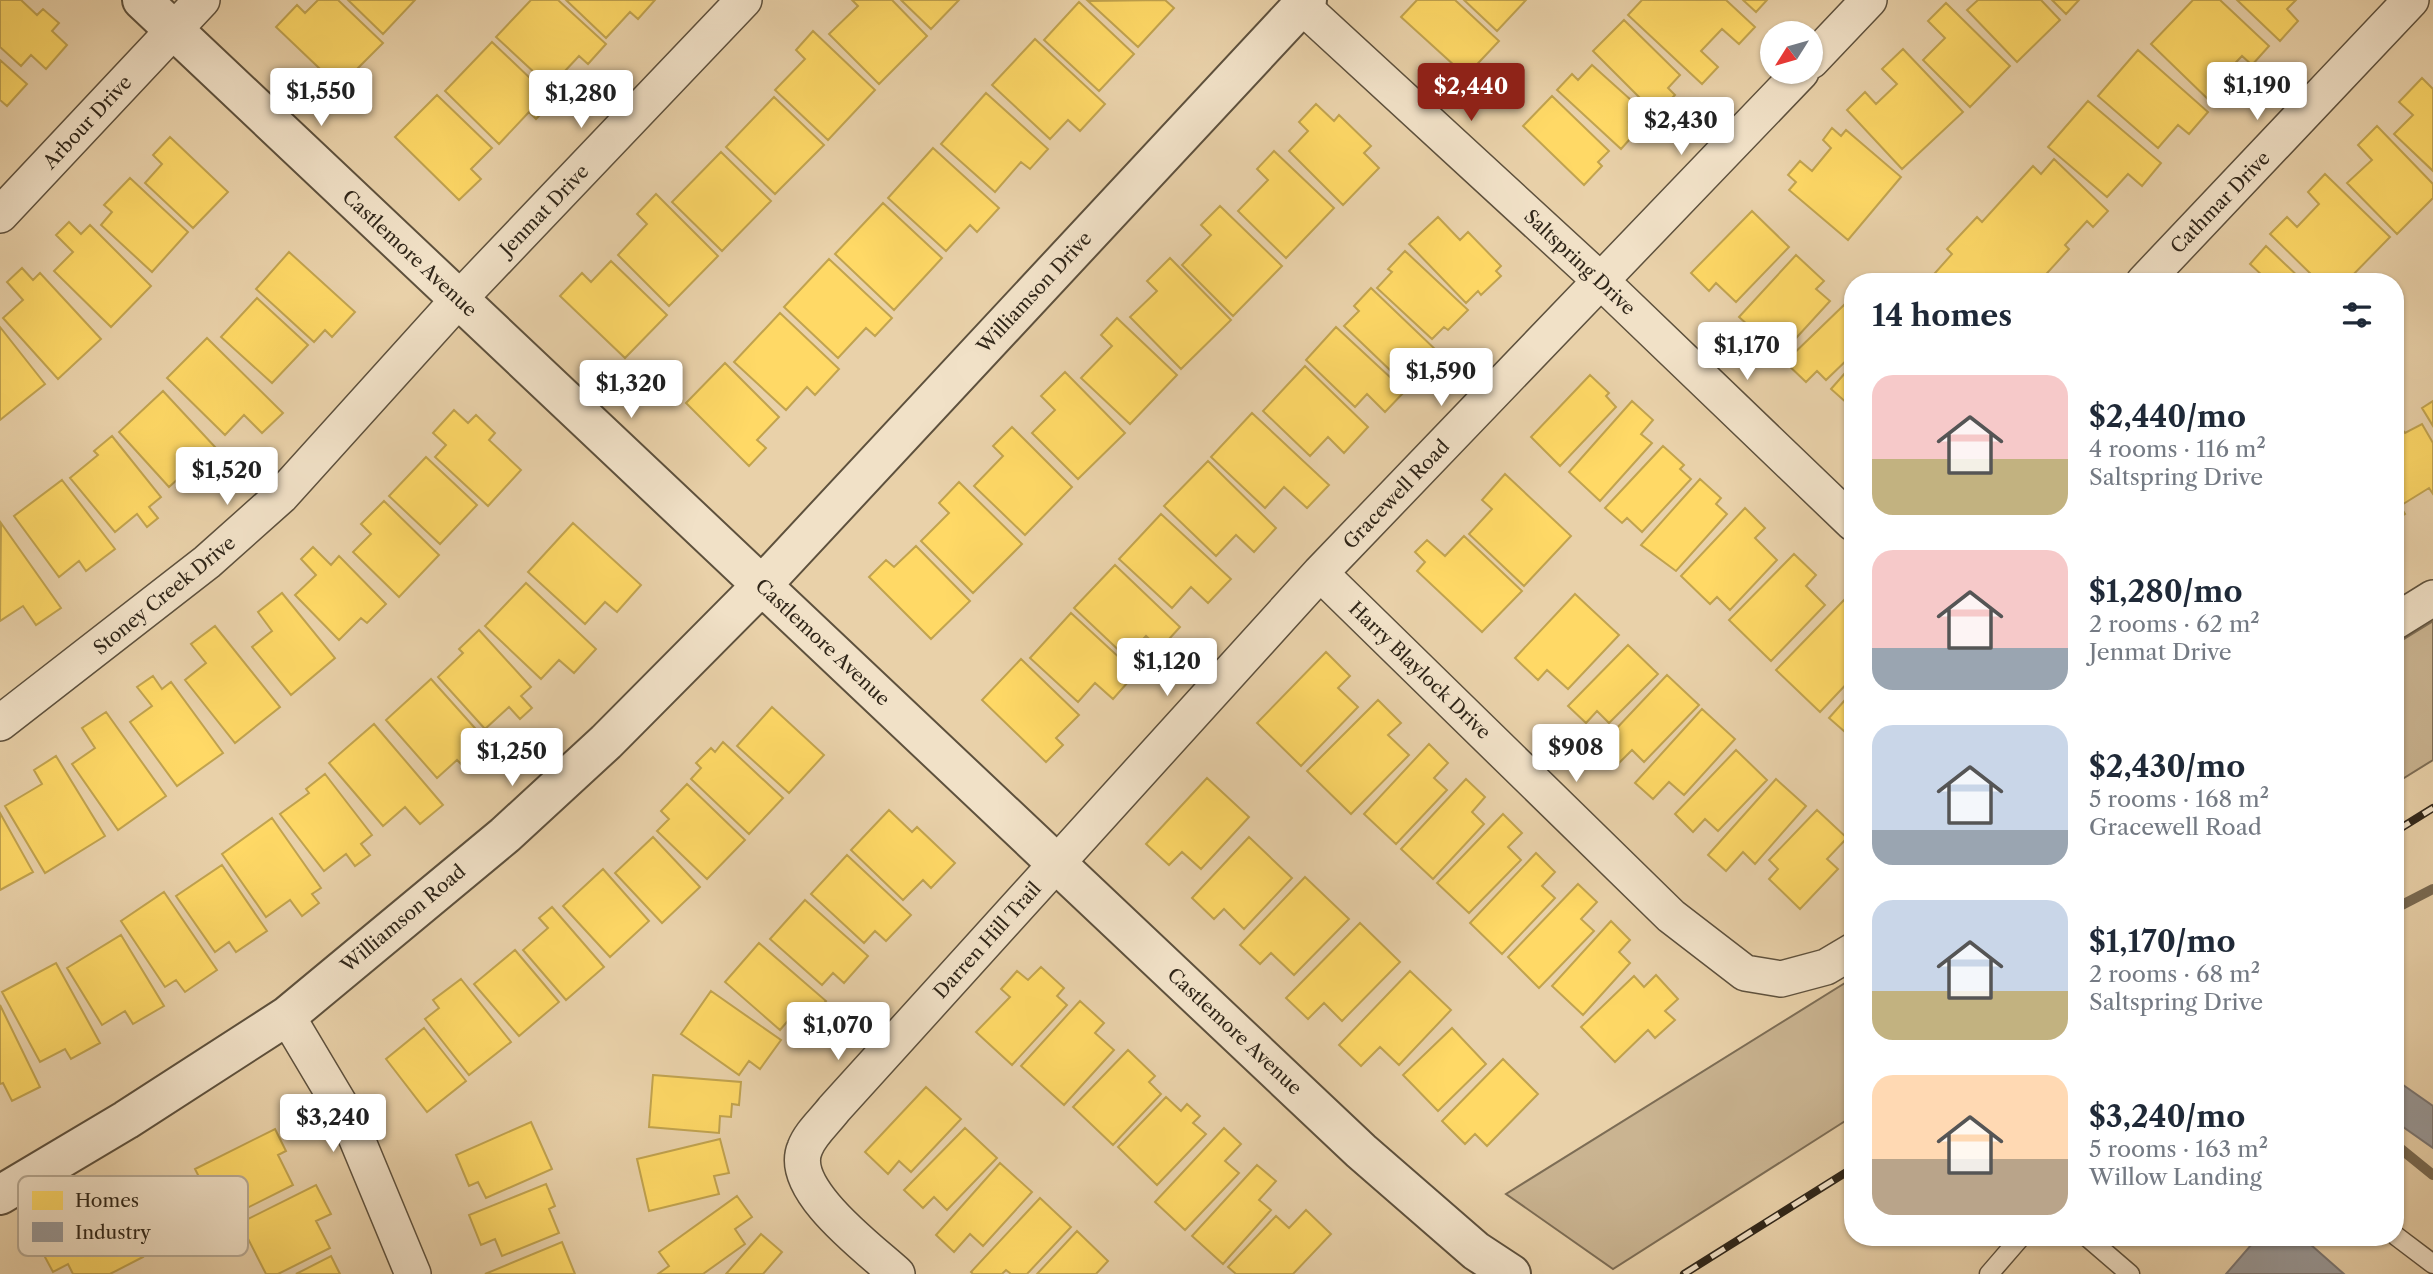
<!DOCTYPE html>
<html lang="en">
<head>
<meta charset="utf-8">
<style>
  body { margin:0; font-family:"Libre Caslon Text",serif; background:#f2f2f3; color:#1f2937; height:100vh; display:flex; flex-direction:column; font-size:26px; white-space:nowrap }
  * { box-sizing:border-box; margin:0 }
  p { font-size:23px; color:#747a83 }
  .icon { flex:none; width:38px; height:38px; fill:none; stroke:currentColor; stroke-width:2; stroke-linecap:round; stroke-linejoin:round }
  .map { position:relative; flex:1; overflow:hidden }
  .panel { position:absolute; left:1844px; top:273px; width:560px; height:973px; display:flex; flex-direction:column; background:#fff; border-radius:28px; box-shadow:0 2px 5px #0004 }
  .panel>* { flex:none }
  .needle { width:46px; rotate:233deg }
  .fabs { position:absolute; left:1760px; top:21px; display:grid; gap:14px }
  .fabs a { display:grid; place-items:center; width:63px; height:63px; border-radius:50%; background:#fff; box-shadow:0 2px 5px #0004; font-size:35px }
  .price { position:absolute; translate:-50% -60px; padding:0 16px; border-radius:7px; background:#fff; color:#222; font-size:23px; line-height:46px; filter:drop-shadow(0 2px 4px #0008) }
  .price::after { content:''; position:absolute; left:50%; top:42px; width:21px; height:16px; margin-left:-10px; background:inherit; clip-path:polygon(0 0,100% 0,50% 100%) }
  .price.active { background:#8f2418; color:#fff }
  ul { padding:0; list-style:none }
  li { display:flex; align-items:center; gap:21px; height:175px; padding:0 28px }
  li span { display:grid; place-items:center; flex:none; width:196px; height:140px; border-radius:21px; color:#555 }
  li>.icon { margin-inline-start:auto }
  span .icon { width:84px; height:84px; fill:#fffc; stroke-width:1 }
  li b { font-size:30px }
  h2 { display:flex; justify-content:space-between; align-items:center; height:84px; padding:0 28px; font-size:30px }
  .map>svg:first-child { display:block }
  .green { fill:#cab491; stroke:#7d6d55; stroke-width:2 }
  .homes { fill:#ffd966; stroke:#c1a34f; stroke-width:2 }
  .industry { fill:#999; stroke:#7a7673; stroke-width:2 }
  .lines { fill:none; stroke-linecap:round; stroke-linejoin:round }
  .stream { stroke:#796a52; stroke-width:10 }
  .service-casing { stroke:#5e513d; stroke-width:21 }
  .minor-casing { stroke:#5e513d; stroke-width:38 }
  .tertiary-casing { stroke:#5e513d; stroke-width:42 }
  .service { stroke:#f1e1c7; stroke-width:18 }
  .minor { stroke:#f1e1c7; stroke-width:35 }
  .tertiary { stroke:#f1e1c7; stroke-width:38 }
  .rail-casing { stroke:#302619; stroke-width:8 }
  .rail { stroke:#f1e1c7; stroke-width:5; stroke-dasharray:16; stroke-linecap:butt }
  .labels { text-anchor:middle; stroke-width:7; stroke-linejoin:round; paint-order:stroke }
  .street-label { font-size:19px; fill:#302619; stroke:#f1e1c7 }
  .key { fill:#f1e1c7; stroke:#b7a993; stroke-width:2 }
  .key-label { font-size:19px; fill:#302619 }
</style>
</head>
<body>
<div class="map">
<svg width="2433" height="1274" viewBox="0 0 2433 1274">
  <rect width="100%" height="100%" fill="#e9d1a9"/>
  <filter id="stains"><feTurbulence type="fractalNoise" baseFrequency=".00286" numOctaves="4"/><feColorMatrix values="0 0 0 0 .2 0 0 0 0 .09 0 0 0 0 .02 0 0 0 .5 -.17"/></filter>
  <radialGradient id="worn" r=".72"><stop offset=".6" stop-color="#630" stop-opacity="0"/><stop offset="1" stop-color="#630" stop-opacity=".3"/></radialGradient>
  <path class="green" d="M2433,621V760L2396,783V644Z
    M1853,978V1116L1613,1269L1506,1194Z"/>
  <path class="homes" d="M0,0H21L37,15L43,9L59,23L52,31L67,45L46,69L31,55L21,66L0,47Z
    M318,0H338L383,43L339,87L276,27L297,5L305,13Z
    M348,0H415L383,34Z
    M531,0H558L606,44L588,64L579,56L550,87L496,37Z
    M566,0H655L638,19L630,12L606,38Z
    M852,0H892L927,36L879,84L829,34L858,6Z
    M901,0H959L931,29Z
    M1165,0L1174,8L1138,47L1088,1Z
    M1417,0H1455L1499,41L1466,76L1401,17Z
    M1464,0H1526L1497,31Z
    M1642,0H1726L1755,27L1739,44L1722,29L1701,51L1718,67L1702,84L1628,15Z
    M1743,0H1767L1756,12Z
    M1978,0H2041L2060,20L2017,62L1967,10Z
    M2052,0H2079L2066,14Z
    M2193,0H2220L2269,46L2252,65L2242,56L2221,78L2231,87L2214,105L2151,44Z
    M2237,0H2296L2287,9L2298,21L2280,41Z
    M1079,2L1134,54L1099,91L1044,40Z
    M1946,3L2010,66L1970,107L1923,60L1945,38L1928,21Z
    M1624,20L1680,75L1668,88L1675,95L1656,114L1593,51Z
    M813,31L875,90L828,140L775,90L805,59L796,50Z
    M1035,39L1105,104L1080,131L1068,120L1050,139L992,85Z
    M492,42L554,101L536,119L529,112L499,144L445,91Z
    M1903,49L1963,112L1902,169L1847,110L1865,92L1876,104L1897,84L1882,69Z
    M2138,50L2208,112L2189,134L2178,125L2158,148L2098,96Z
    M0,60L27,84L7,106L0,100Z
    M1592,65L1641,109L1629,122L1638,130L1621,149L1557,90L1572,74L1578,80Z
    M2422,78L2433,89V171L2394,134L2413,115L2399,102Z
    M986,93L1048,149L1030,169L1021,162L995,192L941,144Z
    M437,95L492,148L471,169L481,179L459,200L395,137Z
    M1552,96L1609,151L1598,162L1602,166L1584,185L1523,126Z
    M774,97L824,145L775,194L726,147Z
    M2088,101L2161,163L2142,186L2128,174L2107,197L2048,147Z
    M1316,104L1334,121L1339,115L1371,146L1364,153L1379,168L1343,205L1289,151L1308,131L1299,122Z
    M2377,126L2433,184V198L2397,234L2347,183L2372,160L2358,145Z
    M1832,128L1841,136L1846,130L1901,177L1848,240L1789,190L1796,182L1788,175L1800,161L1812,171L1831,148L1823,140Z
    M170,137L228,192L193,228L145,183L162,164L153,155Z
    M933,148L999,208L977,232L970,225L946,251L888,198Z
    M1274,151L1334,208L1286,258L1238,211L1268,180L1257,169Z
    M721,152L771,201L722,251L672,202Z
    M2054,159L2108,211L2093,227L2087,221L2065,245L2069,249L2039,282H1927L1952,254L1947,249L1977,217L1982,222L2033,166L2041,174Z
    M2325,174L2390,237L2346,282H2319L2270,234L2287,217L2297,227L2319,204L2308,192Z
    M130,178L188,232L152,272L101,225L112,212L104,205Z
    M656,194L718,256L669,306L618,255L647,224L637,214Z
    M883,203L942,258L894,310L835,254Z
    M1220,206L1282,266L1233,316L1182,265L1211,235L1201,225Z
    M1752,211L1789,247L1736,302L1716,283L1709,291L1691,273Z
    M1438,217L1460,240L1468,232L1501,266L1496,271L1501,276L1481,295L1478,291L1466,303L1409,244Z
    M69,222L81,234L90,225L151,286L111,327L54,271L73,252L56,235Z
    M2266,246L2304,282H2260L2264,277L2250,264Z
    M1405,251L1468,310L1448,330L1444,327L1432,339L1377,288L1392,272L1388,269Z
    M289,252L355,312L332,337L325,330L314,342L256,289Z
    M1796,255L1824,281L1816,289L1830,301L1787,348L1765,327L1758,334L1739,317Z
    M1170,258L1231,320L1181,369L1130,317L1157,291L1147,281Z
    M829,259L892,318L875,336L866,328L838,358L784,307Z
    M611,261L667,315L625,358L560,296L582,273L591,282Z
    M22,268L33,280L40,273L101,339L58,379L3,318L23,300L7,282Z
    M1371,288L1438,352L1419,372L1404,358L1391,371L1344,326L1359,311L1354,306Z
    M257,298L308,345L272,383L221,337Z
    M1845,304L1853,312V354L1826,380L1817,371L1806,382L1785,362Z
    M780,313L839,369L815,395L807,387L786,410L734,362Z
    M1117,318L1177,375L1130,424L1081,378L1112,346L1101,335Z
    M0,327L45,384L0,420Z
    M1336,327L1405,391L1385,412L1367,394L1355,407L1306,360Z
    M207,338L283,413L262,433L244,415L225,435L167,378Z
    M725,363L779,417L757,440L766,448L749,466L686,403Z
    M1853,364V404L1849,405L1831,389Z
    M1305,366L1368,427L1344,453L1328,437L1310,456L1263,411Z
    M1065,372L1125,433L1078,479L1032,433L1055,410L1041,396Z
    M1590,375L1609,393L1606,396L1616,407L1560,466L1531,437Z
    M163,391L228,461L203,483L190,468L169,487L119,432Z
    M1632,401L1653,420L1641,434L1652,443L1600,501L1569,472Z
    M2433,401V426L2422,408Z
    M454,410L468,423L476,415L495,433L489,440L521,470L488,506L435,457L446,445L433,433Z
    M1252,413L1329,485L1307,508L1284,487L1265,508L1211,457Z
    M2422,424L2433,443V494L2429,488L2400,506L2405,514L2396,520V428L2400,426L2405,433Z
    M1012,427L1072,487L1025,535L974,486L1003,456L993,446Z
    M112,436L161,497L149,507L158,518L147,527L137,514L115,532L70,478L98,455L94,451Z
    M1663,446L1684,465L1680,469L1691,479L1642,532L1627,518L1622,523L1605,508Z
    M426,457L477,505L440,544L389,496Z
    M1208,461L1276,528L1254,552L1236,535L1216,556L1164,506Z
    M1505,474L1571,536L1524,586L1469,534L1492,509L1482,500Z
    M1700,479L1721,498L1716,504L1727,514L1676,571L1641,545Z
    M62,480L115,549L86,571L79,561L59,577L14,516Z
    M959,482L1022,544L973,593L921,541L949,513L939,503Z
    M384,501L439,555L399,597L353,552L371,534L361,524Z
    M1745,508L1765,528L1755,538L1777,560L1730,610L1717,597L1710,604L1681,576Z
    M1161,514L1231,579L1208,603L1191,587L1172,608L1119,559Z
    M1,523L61,608L36,625L23,606L0,621Z
    M573,523L641,585L617,612L605,602L585,624L528,572Z
    M1464,536L1522,591L1482,632L1417,571L1425,562L1415,552L1427,540L1445,556Z
    M916,546L970,601L931,639L869,577L886,560L894,567Z
    M313,547L331,565L339,556L386,604L367,623L361,618L339,640L295,595L316,575L301,559Z
    M1794,554L1816,575L1806,586L1825,605L1771,661L1729,620Z
    M1115,565L1180,627L1160,649L1146,636L1126,657L1074,608Z
    M526,583L596,649L574,673L559,660L541,679L485,626Z
    M282,593L335,658L291,695L252,647L272,631L258,612Z
    M1575,594L1619,635L1568,689L1547,670L1538,680L1515,658Z
    M1845,599L1853,607V677L1820,712L1776,670Z
    M1071,613L1136,673L1113,699L1095,683L1078,702L1030,658Z
    M215,626L280,707L235,743L185,680L206,663L191,644Z
    M479,630L531,687L521,696L532,708L520,719L509,707L485,729L438,677L463,653L459,649Z
    M1628,645L1658,674L1609,723L1597,711L1586,723L1568,706Z
    M1326,652L1350,676L1338,688L1358,707L1301,766L1257,723Z
    M1021,659L1079,715L1056,738L1063,745L1046,762L982,700Z
    M1667,675L1699,705L1644,762L1632,750L1615,767L1597,749Z
    M153,676L162,689L171,682L223,753L177,786L130,722L152,706L137,687Z
    M431,679L491,746L466,769L457,760L437,778L386,720Z
    M1853,691V739L1829,718Z
    M1378,700L1401,723L1388,735L1409,755L1351,814L1307,771Z
    M772,707L824,755L789,793L737,746Z
    M1702,709L1735,739L1684,795L1669,782L1653,799L1635,783Z
    M106,712L166,796L118,830L72,764L95,748L82,728Z
    M374,724L443,805L420,824L405,807L383,826L329,763Z
    M723,742L783,798L749,834L691,779L701,768L696,763L711,748L715,752Z
    M1429,744L1448,763L1434,778L1447,790L1396,844L1364,814Z
    M1736,750L1767,780L1718,831L1705,819L1693,832L1675,814Z
    M56,756L105,836L45,873L5,806L42,784L34,770Z
    M325,774L372,835L361,844L370,855L355,866L346,854L324,871L280,814L309,793L306,789Z
    M1207,778L1249,817L1201,869L1182,852L1169,865L1146,844Z
    M1466,779L1485,797L1472,812L1484,824L1433,879L1401,849Z
    M1776,779L1806,806L1755,864L1743,852L1726,871L1708,855Z
    M687,784L745,840L707,879L657,831L669,819L661,811Z
    M889,810L912,832L917,827L955,863L931,888L923,880L903,900L851,850Z
    M1817,810L1847,838L1827,859L1838,869L1800,909L1769,879L1778,869L1769,860Z
    M0,813L33,872L0,890Z
    M1503,814L1522,833L1508,847L1521,860L1469,913L1437,883Z
    M272,818L321,888L312,894L319,903L302,916L290,900L266,917L222,854Z
    M653,837L700,887L662,923L615,873Z
    M1249,837L1292,878L1244,929L1224,909L1214,919L1192,898Z
    M1536,853L1555,872L1542,886L1555,898L1502,954L1470,923Z
    M847,855L911,915L886,941L875,931L864,943L811,894Z
    M222,865L267,931L236,952L229,942L215,952L176,896Z
    M603,869L649,921L610,957L563,906Z
    M1305,877L1349,919L1294,975L1271,953L1260,964L1240,945Z
    M1578,884L1597,902L1581,919L1594,931L1539,988L1508,957Z
    M164,892L217,970L185,992L176,980L165,987L121,921Z
    M805,900L868,956L844,983L833,973L822,985L770,939Z
    M552,907L604,967L566,1000L523,950L548,928L539,918Z
    M1611,921L1630,940L1619,952L1630,963L1583,1015L1552,986Z
    M1360,923L1400,962L1342,1021L1324,1003L1308,1019L1286,998Z
    M121,935L164,1006L133,1024L125,1011L102,1025L67,968Z
    M759,943L826,1001L804,1027L792,1016L780,1030L725,982Z
    M515,950L559,1002L519,1036L474,984Z
    M56,963L100,1043L71,1059L65,1049L40,1062L2,992Z
    M1041,967L1064,988L1057,996L1067,1005L1012,1065L976,1032L1010,997L1001,989L1017,971L1028,980Z
    M1410,971L1451,1010L1399,1065L1380,1047L1361,1066L1339,1045Z
    M1656,975L1678,999L1665,1011L1675,1020L1655,1038L1648,1030L1615,1062L1581,1027L1634,976L1644,987Z
    M461,979L511,1042L469,1075L425,1019L439,1008L433,1000Z
    M711,991L781,1040L760,1069L749,1061L739,1075L681,1034Z
    M1080,1001L1104,1023L1095,1033L1114,1050L1064,1105L1021,1066Z
    M0,1005L40,1087L12,1101L3,1083L0,1084Z
    M424,1028L466,1081L427,1112L386,1059Z
    M1452,1028L1486,1064L1438,1111L1403,1075Z
    M1128,1050L1155,1076L1149,1082L1161,1094L1113,1145L1073,1107Z
    M1503,1059L1538,1094L1487,1146L1475,1134L1465,1144L1442,1121Z
    M653,1075L741,1082L739,1105L732,1104L731,1117L720,1116L719,1133L649,1127Z
    M926,1087L961,1119L911,1172L899,1161L888,1174L865,1152Z
    M1166,1097L1181,1111L1187,1104L1200,1116L1193,1123L1206,1134L1157,1185L1118,1147Z
    M531,1122L552,1169L486,1198L478,1182L469,1186L456,1155Z
    M965,1128L997,1158L947,1210L934,1197L923,1208L904,1190Z
    M1224,1128L1241,1144L1225,1161L1239,1173L1185,1230L1155,1202Z
    M275,1129L286,1151L278,1155L293,1185L221,1221L195,1169Z
    M720,1139L729,1173L714,1176L719,1194L649,1211L637,1159Z
    M1000,1163L1032,1192L983,1246L970,1234L954,1252L936,1235Z
    M1257,1165L1276,1181L1259,1200L1271,1210L1223,1264L1192,1236Z
    M546,1184L555,1206L549,1209L559,1233L502,1256L495,1239L481,1245L469,1215Z
    M316,1185L331,1214L316,1221L330,1248L278,1274H266L240,1223Z
    M737,1196L752,1217L735,1229L745,1244L703,1274H658L669,1266L659,1252Z
    M1040,1198L1071,1227L1027,1274H1011L1006,1270L1002,1274H973L971,1272Z
    M117,1205L143,1257L110,1274H73L68,1264L53,1272L38,1244Z
    M1306,1210L1331,1234L1293,1274H1236L1228,1267L1276,1216L1289,1228Z
    M1077,1231L1108,1261L1096,1274H1037Z
    M761,1234L782,1252L763,1274H726Z
    M562,1242L575,1274H485Z
    M331,1256L340,1274H296Z"/>
  <path class="industry" d="M2396,1080L2433,1106V1148L2396,1122Z
    M2258,1237H2302L2344,1274H2226Z"/>
  <g class="lines">
    <path class="stream" d="M2396,908L2433,889
      M2396,1145L2433,1175"/>
    <defs>
      <path id="service" d="M2396,1236L2433,1264
        M2087,1237L2130,1274
        M1989,1274L2021,1237"/>
      <path id="minor" d="M1302,6L1602,282L1853,523
        M1811,61L1869,0
        M0,215L202,0
        M2144,282L2411,0
        M1320,573L1671,916L1745,973L1781,979L1826,967L1853,951
        M2396,621L2433,598
        M0,723L207,562L281,496L459,299L744,0
        M287,1016L349,1120L413,1274
        M897,1274C871,1250 787,1189 805,1148C810,1134 825,1121 834,1109L1320,573L1801,72"/>
      <path id="tertiary" d="M142,0L1361,1151L1476,1251L1511,1274
        M0,1195L126,1120L287,1016L505,835L606,742L762,585L1307,0"/>
    </defs>
    <use href="#service" class="service-casing"/>
    <use href="#minor" class="minor-casing"/>
    <use href="#tertiary" class="tertiary-casing"/>
    <use href="#service" class="service"/>
    <use href="#minor" class="minor"/>
    <use href="#tertiary" class="tertiary"/>
    <defs>
      <path id="rail" d="M2396,831L2433,808
        M1684,1274L1853,1168"/>
    </defs>
    <use href="#rail" class="rail-casing"/>
    <use href="#rail" class="rail"/>
  </g>
  <g class="labels">
    <g class="street-label">
      <text transform="translate(87 122) rotate(-47)" y="7">Arbour Drive</text>
      <text transform="translate(2220 202) rotate(-46)" y="7">Cathmar Drive</text>
      <text transform="translate(544 210) rotate(-46)" y="7">Jenmat Drive</text>
      <text transform="translate(410 253) rotate(43)" y="7">Castlemore Avenue</text>
      <text transform="translate(1580 262) rotate(43)" y="7">Saltspring Drive</text>
      <text transform="translate(1034 292) rotate(-47)" y="7">Williamson Drive</text>
      <text transform="translate(1396 494) rotate(-46)" y="7">Gracewell Road</text>
      <text transform="translate(164 595) rotate(-39)" y="7">Stoney Creek Drive</text>
      <text transform="translate(823 642) rotate(43)" y="7">Castlemore Avenue</text>
      <text transform="translate(1420 670) rotate(44)" y="7">Harry Blaylock Drive</text>
      <text transform="translate(403 918) rotate(-40)" y="7">Williamson Road</text>
      <text transform="translate(987 940) rotate(-48)" y="7">Darren Hill Trail</text>
      <text transform="translate(1235 1031) rotate(43)" y="7">Castlemore Avenue</text>
    </g>
  </g>
  <rect x="18" y="1176" width="230" height="80" rx="10" class="key"/>
  <rect x="32" y="1191" width="31" height="19" fill="#ffd966"/>
  <rect x="32" y="1222" width="31" height="20" fill="#999"/>
  <g class="key-label">
    <text x="75" y="1207">Homes</text>
    <text x="75" y="1239">Industry</text>
  </g>
  <rect width="100%" height="100%" filter="url(#stains)"/>
  <rect width="100%" height="100%" fill="url(#worn)"/>
</svg>
<div class="fabs">
<a><svg class="needle" viewBox="-14 -14 28 28"><path d="M0-13l5 13h-10z" fill="#e53935"/><path d="M0 13l5-13h-10z" fill="#747a83"/></svg></a>
</div>
<b class="price" style="left:2257px;top:122px">$1,190</b>
<b class="price active" style="left:1471px;top:123px">$2,440</b>
<b class="price" style="left:321px;top:128px">$1,550</b>
<b class="price" style="left:581px;top:130px">$1,280</b>
<b class="price" style="left:1681px;top:157px">$2,430</b>
<b class="price" style="left:1747px;top:382px">$1,170</b>
<b class="price" style="left:1441px;top:408px">$1,590</b>
<b class="price" style="left:631px;top:420px">$1,320</b>
<b class="price" style="left:227px;top:507px">$1,520</b>
<b class="price" style="left:1167px;top:698px">$1,120</b>
<b class="price" style="left:1576px;top:784px">$908</b>
<b class="price" style="left:512px;top:788px">$1,250</b>
<b class="price" style="left:838px;top:1062px">$1,070</b>
<b class="price" style="left:333px;top:1154px">$3,240</b>
<section class="panel">
<h2>14 homes<svg class="icon" aria-label="filters" viewBox="0 0 24 24"><path d="M4 7h16M4 17h16"/><circle cx="9" cy="7" r="2"/><circle cx="15" cy="17" r="2"/></svg></h2>
<ul>
<li><span style="background:linear-gradient(#f6c9c9 60%,#c2b280 0)"><svg class="icon" aria-label="home" viewBox="0 0 24 24"><path d="M3 11l9-7 9 7M6 9v11h12V9"/></svg></span><div><b>$2,440/mo</b><p>4 rooms · 116 m²</p><p>Saltspring Drive</p></div></li>
<li><span style="background:linear-gradient(#f6c9c9 70%,#9aa5b1 0)"><svg class="icon" aria-label="home" viewBox="0 0 24 24"><path d="M3 11l9-7 9 7M6 9v11h12V9"/></svg></span><div><b>$1,280/mo</b><p>2 rooms · 62 m²</p><p>Jenmat Drive</p></div></li>
<li><span style="background:linear-gradient(#c9d6e8 75%,#9aa5b1 0)"><svg class="icon" aria-label="home" viewBox="0 0 24 24"><path d="M3 11l9-7 9 7M6 9v11h12V9"/></svg></span><div><b>$2,430/mo</b><p>5 rooms · 168 m²</p><p>Gracewell Road</p></div></li>
<li><span style="background:linear-gradient(#c9d6e8 65%,#c2b280 0)"><svg class="icon" aria-label="home" viewBox="0 0 24 24"><path d="M3 11l9-7 9 7M6 9v11h12V9"/></svg></span><div><b>$1,170/mo</b><p>2 rooms · 68 m²</p><p>Saltspring Drive</p></div></li>
<li><span style="background:linear-gradient(#ffd9b3 60%,#b9a48a 0)"><svg class="icon" aria-label="home" viewBox="0 0 24 24"><path d="M3 11l9-7 9 7M6 9v11h12V9"/></svg></span><div><b>$3,240/mo</b><p>5 rooms · 163 m²</p><p>Willow Landing</p></div></li>
</ul>
</section>
</div>
</body>
</html>
